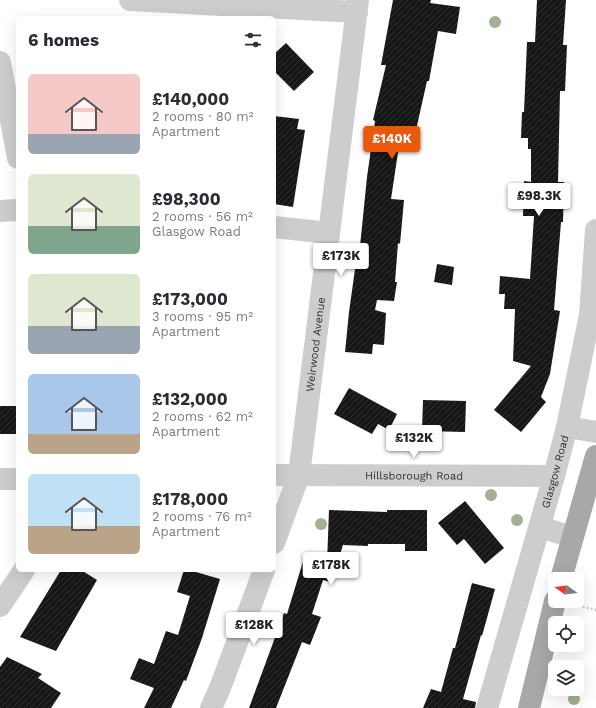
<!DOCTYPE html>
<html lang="en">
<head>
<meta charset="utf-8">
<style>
  body { margin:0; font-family:"Work Sans",sans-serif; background:#f2f2f3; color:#2b2b33; height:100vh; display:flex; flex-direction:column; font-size:15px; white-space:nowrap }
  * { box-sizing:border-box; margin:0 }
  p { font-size:13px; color:#7c7c81 }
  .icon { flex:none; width:22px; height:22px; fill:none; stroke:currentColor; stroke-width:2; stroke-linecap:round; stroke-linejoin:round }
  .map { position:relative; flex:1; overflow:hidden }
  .sheet { position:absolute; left:16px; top:16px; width:260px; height:556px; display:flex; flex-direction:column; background:#fff; border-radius:6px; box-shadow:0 4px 16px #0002 }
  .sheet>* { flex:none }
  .needle { width:26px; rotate:284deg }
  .tools { position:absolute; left:548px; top:572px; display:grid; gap:8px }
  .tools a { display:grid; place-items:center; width:36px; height:36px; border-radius:6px; background:#fff; box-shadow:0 4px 16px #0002; font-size:20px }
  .price { position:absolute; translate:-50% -34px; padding:0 9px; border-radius:4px; background:#fff; color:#222; font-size:13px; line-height:26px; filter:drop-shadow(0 1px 2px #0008) }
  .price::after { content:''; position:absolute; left:50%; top:24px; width:12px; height:9px; margin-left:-6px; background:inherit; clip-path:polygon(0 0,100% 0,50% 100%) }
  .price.on { background:#ea580c; color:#fff }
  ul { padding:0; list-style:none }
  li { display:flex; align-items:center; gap:12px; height:100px; padding:0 12px }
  li span { display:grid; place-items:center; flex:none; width:112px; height:80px; border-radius:6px; color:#555 }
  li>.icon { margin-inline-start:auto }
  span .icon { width:48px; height:48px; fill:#fffc; stroke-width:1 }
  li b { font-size:17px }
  h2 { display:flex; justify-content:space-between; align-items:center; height:48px; padding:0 12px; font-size:17px }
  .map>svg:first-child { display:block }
  .building { fill:url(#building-hatch) }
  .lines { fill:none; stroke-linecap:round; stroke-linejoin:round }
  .path { stroke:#cdcdcd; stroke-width:2.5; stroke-dasharray:2 2; stroke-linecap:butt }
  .street { stroke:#cdcdcd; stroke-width:22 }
  .primary { stroke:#a8a8a8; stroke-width:22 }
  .tree { fill:#a3b192 }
  .labels { text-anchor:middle; stroke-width:4; stroke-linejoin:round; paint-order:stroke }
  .street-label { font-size:11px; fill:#303030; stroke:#fff }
</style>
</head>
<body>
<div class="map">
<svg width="596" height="708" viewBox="0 0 596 708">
  <defs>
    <pattern id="building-hatch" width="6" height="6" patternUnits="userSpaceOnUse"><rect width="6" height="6" fill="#171717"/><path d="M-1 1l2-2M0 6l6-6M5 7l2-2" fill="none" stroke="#303030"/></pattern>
  </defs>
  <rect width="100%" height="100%" fill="#fff"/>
  <path class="building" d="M393,0H431L430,3L460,7L456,34L438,31L429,81H427L412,148L399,146L391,199L404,200L400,244L398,243L395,282H397L394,301L377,300L375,310L386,313L384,345L373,344L372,354L345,352L349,312L357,255L359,256L367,177L375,121L373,120L386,65H381Z
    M537,0H566L563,45H567L565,91H560L558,182H564L563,222H561L554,310L560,311L550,374L541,397L546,402L521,432L494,410L531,366L513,361L515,309H504L505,294H499L500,276L530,279L534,216H523L524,181L531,182V149H528V138H521L522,112H524L527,42H535Z
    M286,43L314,72L294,91L274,71V54Z
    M274,116L299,119L297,129L305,130L293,207L274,204Z
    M437,264L454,267L452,285L434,282Z
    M349,388L397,414L389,430L378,424L372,434L334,414Z
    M423,400L466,401L465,432L422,431Z
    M0,406H18L17,434H0Z
    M465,501L504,548L485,564L464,539L457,545L438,523Z
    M329,510L387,512V510H427V551H405V544H368V546L343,545L331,582L323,580L312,614L321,617L310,645L302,642L276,708H249L284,613L287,614L305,555L327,563Z
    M61,570H81L97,580L56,651L20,637Z
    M184,570H189L220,579L202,638L186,681L184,680L171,708H144L154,688L130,679L139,658L154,664L166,631L178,635L190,596L177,592Z
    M472,583L495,589L482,636L481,635L463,699L476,702L475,708H423L431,689L441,692L453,648H455Z
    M7,657L42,674L38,678L61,693L51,708H0V667Z"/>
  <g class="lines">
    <path class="path" d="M575,605L596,610"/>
    <g class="street">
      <path d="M130,0L357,12"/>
      <path d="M0,62L18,158"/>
      <path d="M0,211L18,210"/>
      <path d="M274,227L329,233"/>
      <path d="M567,427L596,432"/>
      <path id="s1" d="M274,475L554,476"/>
      <path d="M0,479H18"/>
      <path d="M540,527L572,537"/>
      <path id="s2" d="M274,543L299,475L358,0"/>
      <path d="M0,606L24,570"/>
      <path d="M211,708L220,688L264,570"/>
      <path id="s3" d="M487,708L554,476L567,427L590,315L596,230"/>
    </g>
    <path class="primary" d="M561,579L596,456
      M529,708L555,601"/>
  </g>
  <g class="tree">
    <circle cx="495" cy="22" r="6"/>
    <circle cx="491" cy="495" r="6"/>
    <circle cx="517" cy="520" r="6"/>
    <circle cx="321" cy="524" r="6"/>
    <circle cx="574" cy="699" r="6"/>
  </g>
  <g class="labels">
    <g class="street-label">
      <text dy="4" stroke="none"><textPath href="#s2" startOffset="204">Weirwood Avenue</textPath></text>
      <text dy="4" stroke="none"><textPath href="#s3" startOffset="246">Glasgow Road</textPath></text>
      <text dy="4" stroke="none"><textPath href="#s1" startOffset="140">Hillsborough Road</textPath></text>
    </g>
  </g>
</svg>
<div class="tools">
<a><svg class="needle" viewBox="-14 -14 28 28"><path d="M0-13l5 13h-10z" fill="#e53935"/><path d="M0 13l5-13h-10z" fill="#7c7c81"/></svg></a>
<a><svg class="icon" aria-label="locate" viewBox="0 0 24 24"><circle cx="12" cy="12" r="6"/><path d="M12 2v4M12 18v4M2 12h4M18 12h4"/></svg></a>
<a><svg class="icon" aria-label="layers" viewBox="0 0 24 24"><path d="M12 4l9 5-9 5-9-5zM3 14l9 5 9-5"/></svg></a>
</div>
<b class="price on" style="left:392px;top:160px">£140K</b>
<b class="price" style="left:539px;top:217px">£98.3K</b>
<b class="price" style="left:341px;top:277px">£173K</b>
<b class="price" style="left:414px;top:459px">£132K</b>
<b class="price" style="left:331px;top:586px">£178K</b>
<b class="price" style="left:254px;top:646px">£128K</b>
<section class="sheet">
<h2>6 homes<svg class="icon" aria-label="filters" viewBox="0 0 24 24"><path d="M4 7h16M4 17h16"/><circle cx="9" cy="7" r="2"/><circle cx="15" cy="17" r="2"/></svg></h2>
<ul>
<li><span style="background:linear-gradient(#f6c9c9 75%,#9aa5b1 0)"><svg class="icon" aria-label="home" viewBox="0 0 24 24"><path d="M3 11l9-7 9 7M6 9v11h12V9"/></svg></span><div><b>£140,000</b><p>2 rooms · 80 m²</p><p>Apartment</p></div></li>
<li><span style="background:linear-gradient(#dfe7d0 65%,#7fa58c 0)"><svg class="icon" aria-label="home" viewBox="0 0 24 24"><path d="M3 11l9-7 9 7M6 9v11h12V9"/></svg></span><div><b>£98,300</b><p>2 rooms · 56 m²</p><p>Glasgow Road</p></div></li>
<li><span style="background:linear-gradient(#dfe7d0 65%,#9aa5b1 0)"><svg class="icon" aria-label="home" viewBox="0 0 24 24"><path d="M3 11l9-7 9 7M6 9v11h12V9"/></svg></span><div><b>£173,000</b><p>3 rooms · 95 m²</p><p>Apartment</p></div></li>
<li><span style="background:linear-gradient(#a9c7e8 75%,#b9a48a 0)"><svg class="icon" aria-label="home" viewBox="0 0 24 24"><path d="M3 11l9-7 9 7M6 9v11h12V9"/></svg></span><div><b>£132,000</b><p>2 rooms · 62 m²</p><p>Apartment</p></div></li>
<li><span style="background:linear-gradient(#bfe0f5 65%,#b9a48a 0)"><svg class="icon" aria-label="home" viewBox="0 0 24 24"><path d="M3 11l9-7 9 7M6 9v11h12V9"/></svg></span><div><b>£178,000</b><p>2 rooms · 76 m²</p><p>Apartment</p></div></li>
</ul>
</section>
</div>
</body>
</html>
